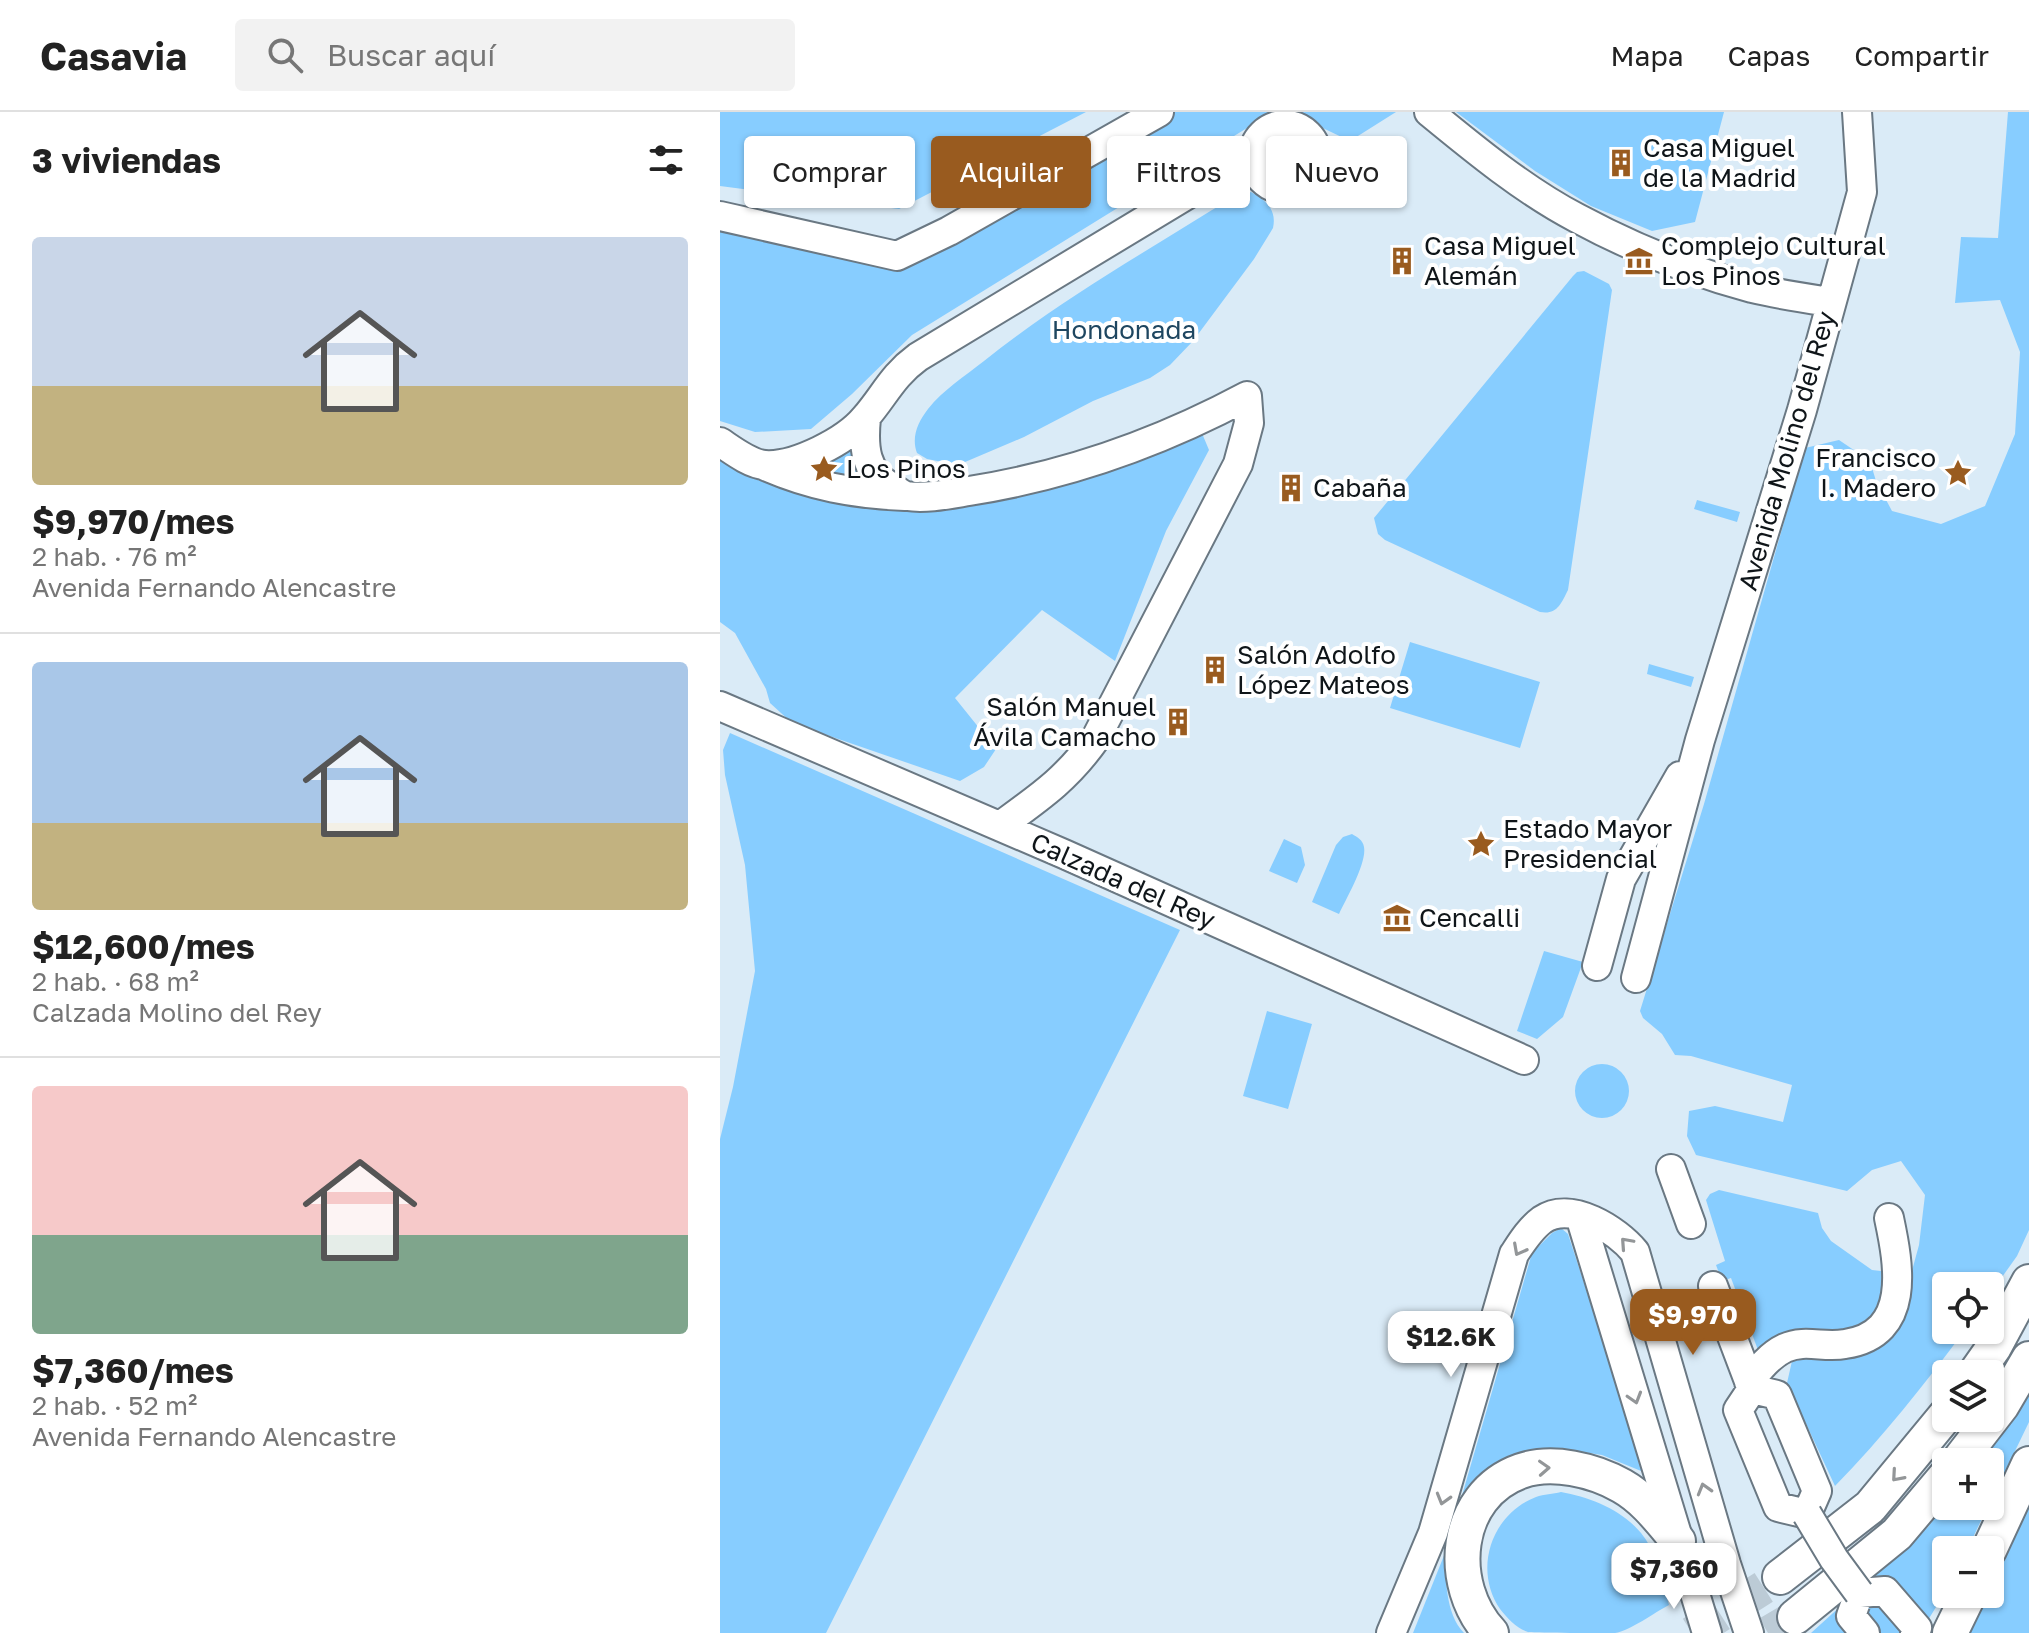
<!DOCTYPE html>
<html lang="es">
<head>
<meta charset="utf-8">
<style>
  body { margin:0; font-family:"Golos Text",sans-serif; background:#f2f2f2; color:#222; height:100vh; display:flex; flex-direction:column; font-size:30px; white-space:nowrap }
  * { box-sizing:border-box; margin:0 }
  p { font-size:26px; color:#767676 }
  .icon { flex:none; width:44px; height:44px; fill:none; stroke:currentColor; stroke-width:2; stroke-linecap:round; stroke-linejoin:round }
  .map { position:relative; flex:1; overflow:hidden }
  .panel { display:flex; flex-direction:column; background:#fff; width:720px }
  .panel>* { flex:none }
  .guide { position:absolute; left:24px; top:24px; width:760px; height:72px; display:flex; gap:16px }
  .buttons { position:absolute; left:1212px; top:1160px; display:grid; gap:16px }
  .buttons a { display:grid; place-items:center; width:72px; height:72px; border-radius:8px; background:#fff; box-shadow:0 2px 6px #0004; font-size:40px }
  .price { position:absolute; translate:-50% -68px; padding:0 18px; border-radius:16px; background:#fff; color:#222; font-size:26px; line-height:52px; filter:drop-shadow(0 2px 4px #0008) }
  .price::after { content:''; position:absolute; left:50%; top:48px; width:24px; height:18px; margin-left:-12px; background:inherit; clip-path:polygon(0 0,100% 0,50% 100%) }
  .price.active { background:#995b1f; color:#fff }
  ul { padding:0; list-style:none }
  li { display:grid; align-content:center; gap:16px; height:424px; padding:0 32px }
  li+li { border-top:2px solid #e0e0e0 }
  li span { display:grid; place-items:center; height:248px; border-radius:8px; color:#555 }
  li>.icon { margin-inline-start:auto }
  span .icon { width:144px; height:144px; fill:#fffc; stroke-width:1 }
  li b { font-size:34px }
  h2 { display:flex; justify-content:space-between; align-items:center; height:96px; padding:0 32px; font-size:34px }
  .chip { padding:0 28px; border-radius:8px; background:#fff; box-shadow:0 2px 6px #0004; font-size:28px; line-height:72px }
  .chip.active { background:#995b1f; color:#fff }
  header { display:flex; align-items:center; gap:48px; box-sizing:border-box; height:112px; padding:0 40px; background:#fff; border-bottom:2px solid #e0e0e0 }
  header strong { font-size:38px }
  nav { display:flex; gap:44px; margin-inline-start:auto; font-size:28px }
  .search { width:560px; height:72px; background:#f2f2f2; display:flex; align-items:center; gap:20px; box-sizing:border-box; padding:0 28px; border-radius:8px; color:#767676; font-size:30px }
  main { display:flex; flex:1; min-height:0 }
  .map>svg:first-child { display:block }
  .green { fill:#87cdff }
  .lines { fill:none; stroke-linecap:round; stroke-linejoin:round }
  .major-tunnel { stroke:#bccbd6; stroke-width:34; stroke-dasharray:34 17; stroke-linecap:butt }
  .minor-casing { stroke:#6a7883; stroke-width:32 }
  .major-casing { stroke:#6a7883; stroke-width:38 }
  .minor { stroke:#fff; stroke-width:28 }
  .major { stroke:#fff; stroke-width:34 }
  .minor-bridge-casing { stroke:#6a7883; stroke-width:32; stroke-linecap:butt }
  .minor-bridge { stroke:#fff; stroke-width:28 }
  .oneway { stroke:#939698 }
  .labels { text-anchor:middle; stroke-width:8; stroke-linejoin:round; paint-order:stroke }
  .poi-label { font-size:26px; fill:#0f1519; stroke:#fff; text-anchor:start }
  .park-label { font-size:26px; fill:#1e4660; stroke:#fff }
  .street-label { font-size:26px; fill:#0f1519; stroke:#fff }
</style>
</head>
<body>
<header>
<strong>Casavia</strong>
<div class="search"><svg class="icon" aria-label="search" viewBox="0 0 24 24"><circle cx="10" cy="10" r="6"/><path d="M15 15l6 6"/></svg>Buscar aquí</div>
<nav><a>Mapa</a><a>Capas</a><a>Compartir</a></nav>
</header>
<main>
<section class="panel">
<h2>3 viviendas<svg class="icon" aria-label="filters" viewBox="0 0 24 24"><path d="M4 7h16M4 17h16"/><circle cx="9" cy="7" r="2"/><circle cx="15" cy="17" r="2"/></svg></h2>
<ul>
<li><span style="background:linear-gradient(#c9d6e8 60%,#c2b280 0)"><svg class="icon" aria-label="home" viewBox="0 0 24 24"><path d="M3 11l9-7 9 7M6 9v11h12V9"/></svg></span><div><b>$9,970/mes</b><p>2 hab. · 76 m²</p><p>Avenida Fernando Alencastre</p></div></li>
<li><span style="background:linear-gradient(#a9c7e8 65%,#c2b280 0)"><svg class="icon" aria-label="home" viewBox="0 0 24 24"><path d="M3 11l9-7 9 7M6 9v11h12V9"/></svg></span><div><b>$12,600/mes</b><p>2 hab. · 68 m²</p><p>Calzada Molino del Rey</p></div></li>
<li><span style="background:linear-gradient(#f6c9c9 60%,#7fa58c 0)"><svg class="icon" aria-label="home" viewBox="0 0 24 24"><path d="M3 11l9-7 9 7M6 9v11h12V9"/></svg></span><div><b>$7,360/mes</b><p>2 hab. · 52 m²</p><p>Avenida Fernando Alencastre</p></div></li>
</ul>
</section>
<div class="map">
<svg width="1309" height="1521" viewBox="0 0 1309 1521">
  <rect width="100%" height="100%" fill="#daebf7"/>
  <path class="green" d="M0,0H366L179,97L0,74Z
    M448,0H676L630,29L569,0L527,16L192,223L132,282L91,317L35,320L0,309V109L173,150Z
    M736,0H1004L975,110L932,119L871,94L815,59Z
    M1288,0H1309V1118L1297,1144L1270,1182V1174H1226V1218H1245C1204,1273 1163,1325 1115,1374L1067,1271L1072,1249L1149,1238L1178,1210L1199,1133L1205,1083L1181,1049L1152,1058L1127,1079L976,1043L967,1024L969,999L995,994L1063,1010L1072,973L971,944L955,943L942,922L923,906L920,899L984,692L1085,336L1119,328L1150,349L1156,369L1172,399L1221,412L1265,394L1295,322L1300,240L1280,188L1235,191L1241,125L1278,126Z
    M547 45a16 16 0 1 1 32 0a16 16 0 1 1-32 0Z
    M531,80C546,88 557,98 553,116L534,147L473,229L450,253L430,266L373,289L304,325L238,353L207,347L197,341C191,325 198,310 208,297C223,278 245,264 264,249C335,192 415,146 492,98L511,87Z
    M864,159L889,172L892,178L848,478C841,492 837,503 820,500L665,428L658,422L654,406L853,164L857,160Z
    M481,319L489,338L446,419L395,549L322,498L235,586L276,637L264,655L240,669L72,611L50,591L46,577L15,521L0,510V340L49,369L101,388L264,390L369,366Z
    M130,336L135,340L140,370L95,361L94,356Z
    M977,388L1020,400L1017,410L974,397Z
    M690,530L820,570L800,636L670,596Z
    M929,552L974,565L971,575L927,562Z
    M10,621L460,818L106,1521H0V1027L13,975L35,859L25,753L5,663L3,638Z
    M632,722C637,725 643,728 644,735C647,751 626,787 619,802L592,790L616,733L623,725Z
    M564,727L581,735L585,753L577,771L549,759Z
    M824,839L863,850L843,905L817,927L797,919Z
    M547,899L592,912L568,997L523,984Z
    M855 979a27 27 0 1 1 54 0a27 27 0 1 1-54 0Z
    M999,1078L1098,1101L1102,1116L1111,1129L1152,1158L1161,1159L1171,1155L1159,1207L1041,1246L1011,1166L1002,1169L996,1153L1005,1149L986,1088L990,1082Z
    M841,1116L848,1122L926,1361L882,1343L837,1336L800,1340L770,1360L741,1387L812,1141L832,1121Z
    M1309,1273V1310L1270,1391V1350H1254Z
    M1309,1377V1521H1244L1262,1482H1270V1463Z
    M841,1380C876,1386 917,1404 932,1439C940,1456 944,1475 949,1493C935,1500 910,1519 895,1521C881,1521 819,1521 808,1520C796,1516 788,1507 780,1497C753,1458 771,1402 816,1385C824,1382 833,1382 841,1380Z
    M1226,1390V1394H1268L1247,1438H1226V1479L1208,1508L1189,1521H1091L1208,1415Z
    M725,1441C726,1467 725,1501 744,1521H693Z"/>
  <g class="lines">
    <path class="major-tunnel" d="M972,1521L1060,1465
      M1048,1521L1075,1505"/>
    <defs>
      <path id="minor" d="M709,0C754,37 805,79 857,106C911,135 972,160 1032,176C1057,182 1084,186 1110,190
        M533 45a32 32 0 1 1 64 0a32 32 0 1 1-64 0Z
        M0,104L177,144L229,119L439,0
        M146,306C143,335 145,360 171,375C176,378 182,383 187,384C206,387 230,382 249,379C345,364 441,330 527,284L529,311L518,352L376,626C347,667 320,685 280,714
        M0,330C12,338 30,352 45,353C75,355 126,329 145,306C165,283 172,264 198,245L483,73C499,59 510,50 533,49
        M43,353C90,374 134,382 185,384
        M0,594L344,742L804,948
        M877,854L901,767L960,664
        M916,866L980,628L1082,298L1142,80L1137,0
        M951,1057L971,1112
        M860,1104L987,1521
        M993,1174L1032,1277
        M1029,1270C1039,1257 1050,1243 1065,1236C1085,1227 1104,1236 1125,1232C1192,1222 1179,1153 1169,1106
        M1032,1277L1057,1283L1097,1379L1087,1402L1058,1395L1018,1298Z
        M671,1521L713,1421L794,1142C802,1130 810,1117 822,1108C851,1088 897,1118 915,1140L1006,1452L1029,1521
        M1145,1521L1131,1504L1139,1481L1165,1479L1197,1516L1195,1521"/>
      <path id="major" d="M1255,1262L1274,1235L1309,1170
        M1238,1350L1282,1293L1309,1247
        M1269,1438L1309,1352
        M1060,1465L1150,1395L1226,1303
        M1075,1505L1177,1422L1226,1364
        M771,1521C726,1473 733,1383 801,1359C832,1348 874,1358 902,1374C925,1387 941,1409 958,1429
        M1230,1521L1249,1482"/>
    </defs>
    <use href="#minor" class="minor-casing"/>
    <use href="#major" class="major-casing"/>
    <use href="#minor" class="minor"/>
    <use href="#major" class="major"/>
    <defs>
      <path id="minor-bridge" d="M1087,1402L1114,1447L1139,1481"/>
    </defs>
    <use href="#minor-bridge" class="minor-bridge-casing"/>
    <use href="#minor-bridge" class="minor-bridge"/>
  </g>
  <defs><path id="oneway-chevron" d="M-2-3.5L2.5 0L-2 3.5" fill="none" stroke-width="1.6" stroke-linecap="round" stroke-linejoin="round" transform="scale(2)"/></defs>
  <g class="oneway">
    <use href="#oneway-chevron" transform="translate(906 1131) rotate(-132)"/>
    <use href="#oneway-chevron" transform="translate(799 1138) rotate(118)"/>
    <use href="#oneway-chevron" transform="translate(915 1286) rotate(73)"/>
    <use href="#oneway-chevron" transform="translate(824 1356) rotate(-3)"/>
    <use href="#oneway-chevron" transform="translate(1177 1364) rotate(131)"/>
    <use href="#oneway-chevron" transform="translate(984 1377) rotate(-106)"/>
    <use href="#oneway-chevron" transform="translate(723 1387) rotate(106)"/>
  </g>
  <defs>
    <symbol id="building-bare" viewBox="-9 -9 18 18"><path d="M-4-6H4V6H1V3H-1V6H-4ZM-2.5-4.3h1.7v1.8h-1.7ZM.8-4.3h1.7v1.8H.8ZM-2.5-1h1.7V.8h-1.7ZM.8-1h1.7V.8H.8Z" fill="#995b1f" stroke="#fff" stroke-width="2.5" paint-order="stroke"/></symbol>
    <symbol id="museum-bare" viewBox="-9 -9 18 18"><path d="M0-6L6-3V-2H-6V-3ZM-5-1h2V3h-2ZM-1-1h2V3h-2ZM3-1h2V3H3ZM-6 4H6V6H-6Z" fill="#995b1f" stroke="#fff" stroke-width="2.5" paint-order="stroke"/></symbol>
    <symbol id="sight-bare" viewBox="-9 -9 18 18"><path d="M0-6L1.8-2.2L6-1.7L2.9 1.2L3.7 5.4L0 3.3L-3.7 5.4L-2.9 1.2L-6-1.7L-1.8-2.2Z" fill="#995b1f" stroke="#fff" stroke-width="2.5" paint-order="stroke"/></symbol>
  </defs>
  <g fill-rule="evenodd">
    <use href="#building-bare" x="881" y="31" width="40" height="40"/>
    <use href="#building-bare" x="662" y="129" width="40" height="40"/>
    <use href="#museum-bare" x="899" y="129" width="40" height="40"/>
    <use href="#sight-bare" x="84" y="337" width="40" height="40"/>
    <use href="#sight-bare" x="1218" y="341" width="40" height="40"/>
    <use href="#building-bare" x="551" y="356" width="40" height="40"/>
    <use href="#building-bare" x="475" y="538" width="40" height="40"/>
    <use href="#building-bare" x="438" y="590" width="40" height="40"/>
    <use href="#sight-bare" x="741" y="712" width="40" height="40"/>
    <use href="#museum-bare" x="657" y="786" width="40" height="40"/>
  </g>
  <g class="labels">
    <g class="poi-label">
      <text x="923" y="45">Casa Miguel<tspan x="923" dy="30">de la Madrid</tspan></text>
      <text x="704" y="143">Casa Miguel<tspan x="704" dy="30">Alemán</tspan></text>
      <text x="941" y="143">Complejo Cultural<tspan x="941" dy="30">Los Pinos</tspan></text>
      <text x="1216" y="355" text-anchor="end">Francisco<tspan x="1216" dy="30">I. Madero</tspan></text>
      <text x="126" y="366">Los Pinos</text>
      <text x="593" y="385">Cabaña</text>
      <text x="517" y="552">Salón Adolfo<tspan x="517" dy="30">López Mateos</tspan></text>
      <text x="436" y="604" text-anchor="end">Salón Manuel<tspan x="436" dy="30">Ávila Camacho</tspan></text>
      <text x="783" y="726">Estado Mayor<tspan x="783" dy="30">Presidencial</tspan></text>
      <text x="699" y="815">Cencalli</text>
    </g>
    <g class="park-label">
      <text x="404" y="227">Hondonada</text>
    </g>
    <g class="street-label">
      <text transform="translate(1067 339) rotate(-74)" y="9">Avenida Molino del Rey</text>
      <text transform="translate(403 769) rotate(24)" y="9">Calzada del Rey</text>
    </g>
  </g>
</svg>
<div class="buttons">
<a><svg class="icon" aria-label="locate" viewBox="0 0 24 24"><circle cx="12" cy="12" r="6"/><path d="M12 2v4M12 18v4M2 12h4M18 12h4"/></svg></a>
<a><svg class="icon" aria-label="layers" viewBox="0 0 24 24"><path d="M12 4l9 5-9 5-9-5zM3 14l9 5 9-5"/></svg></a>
<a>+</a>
<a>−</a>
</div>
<b class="price active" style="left:973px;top:1245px">$9,970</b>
<b class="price" style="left:731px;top:1267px">$12.6K</b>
<b class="price" style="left:954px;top:1499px">$7,360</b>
<div class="guide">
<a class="chip">Comprar</a>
<a class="chip active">Alquilar</a>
<a class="chip">Filtros</a>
<a class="chip">Nuevo</a>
</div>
</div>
</main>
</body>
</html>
